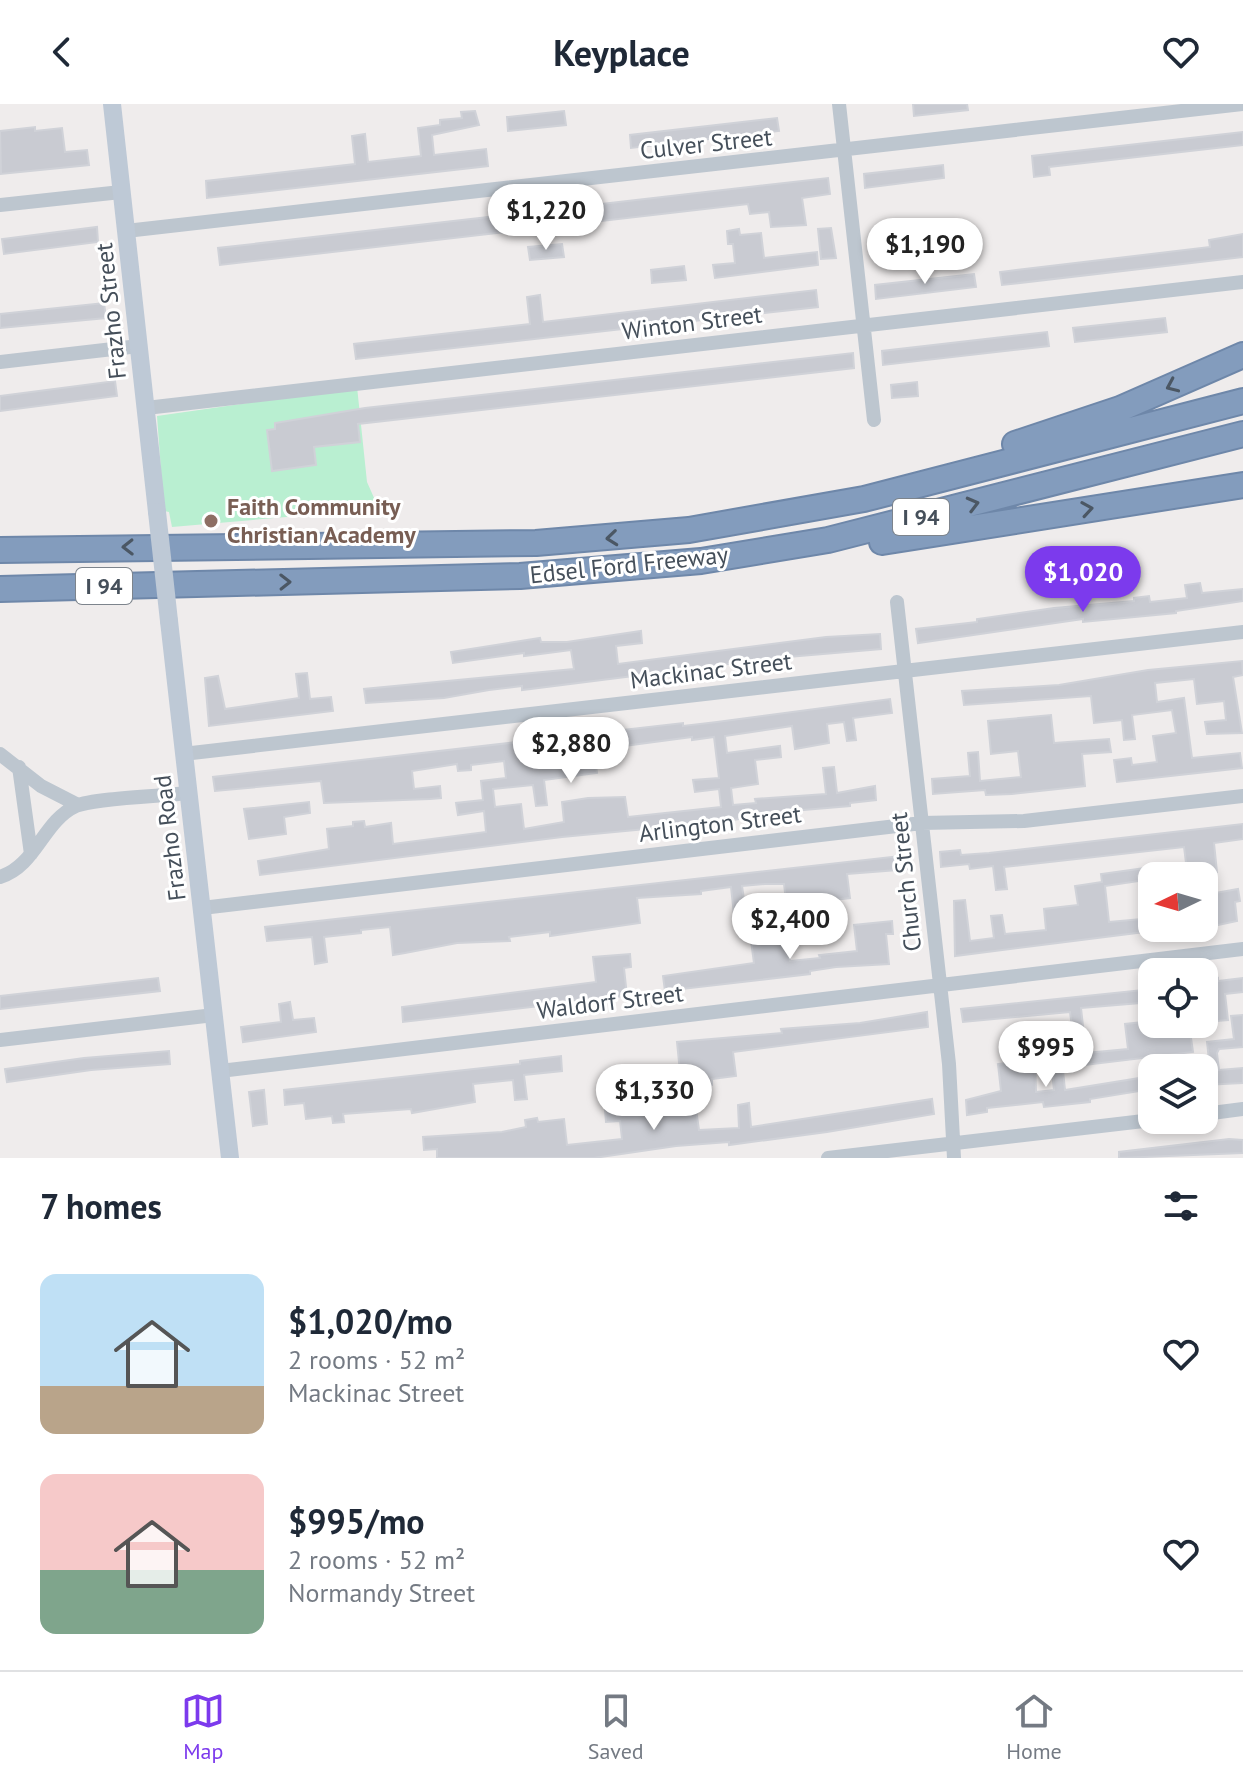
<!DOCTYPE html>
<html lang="en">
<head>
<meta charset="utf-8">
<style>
  body { margin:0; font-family:"PT Sans",sans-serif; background:#f2f2f3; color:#1f2937; height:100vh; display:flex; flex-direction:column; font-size:30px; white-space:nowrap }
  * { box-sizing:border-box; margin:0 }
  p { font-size:26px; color:#747a83 }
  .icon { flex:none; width:44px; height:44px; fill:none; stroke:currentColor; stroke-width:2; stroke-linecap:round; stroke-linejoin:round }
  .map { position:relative; height:1054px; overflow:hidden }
  .details { display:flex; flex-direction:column; background:#fff; flex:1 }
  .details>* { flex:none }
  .needle { width:52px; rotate:265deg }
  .buttons { position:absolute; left:1138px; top:758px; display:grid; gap:16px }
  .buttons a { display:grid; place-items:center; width:80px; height:80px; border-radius:16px; background:#fff; box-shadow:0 4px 12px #0003; font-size:40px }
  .price { position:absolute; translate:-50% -68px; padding:0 18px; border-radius:28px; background:#fff; color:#222; font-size:26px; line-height:52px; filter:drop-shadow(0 2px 4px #0008) }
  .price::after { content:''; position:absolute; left:50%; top:48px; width:24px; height:18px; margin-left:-12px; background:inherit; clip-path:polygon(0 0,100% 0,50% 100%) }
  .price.selected { background:#7c3aed; color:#fff }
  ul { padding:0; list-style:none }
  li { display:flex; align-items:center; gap:24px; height:200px; padding:0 40px }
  li span { display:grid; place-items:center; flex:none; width:224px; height:160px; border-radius:16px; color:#555 }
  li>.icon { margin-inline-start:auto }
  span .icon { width:96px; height:96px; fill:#fffc; stroke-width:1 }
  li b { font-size:34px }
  h2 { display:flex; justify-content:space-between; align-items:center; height:96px; padding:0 40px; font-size:34px }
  header { display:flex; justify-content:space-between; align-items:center; height:104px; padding:0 40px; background:#fff; font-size:36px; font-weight:700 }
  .tab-bar { display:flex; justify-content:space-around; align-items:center; height:112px; border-top:2px solid #e0e1e3; background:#fff; font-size:22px; color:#747a83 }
  .tab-bar a { display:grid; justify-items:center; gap:4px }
  .tab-bar .selected { color:#7c3aed }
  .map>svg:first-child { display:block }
  .green { fill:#b9efd1 }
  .building { fill:#c9cbd2; stroke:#d0d2d8; stroke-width:2; fill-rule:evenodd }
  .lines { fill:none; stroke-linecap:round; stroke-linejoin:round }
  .highway-casing { stroke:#6e87a9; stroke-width:28 }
  .street { stroke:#bdc6cf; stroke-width:14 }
  .secondary { stroke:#bec9d6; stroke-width:18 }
  .highway { stroke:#839cbd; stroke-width:24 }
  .secondary-bridge { stroke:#bec9d6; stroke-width:18 }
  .oneway { stroke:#4b5764 }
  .education-dot { fill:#8d6e63; stroke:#fff; stroke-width:3 }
  .labels { text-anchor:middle; stroke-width:6; stroke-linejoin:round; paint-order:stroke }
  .shield { fill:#fff; stroke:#7d848c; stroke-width:2 }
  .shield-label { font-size:22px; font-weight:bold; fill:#454f5a }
  .street-label { font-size:24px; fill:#454f5a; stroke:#fff }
  .education-label { font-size:24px; font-weight:bold; fill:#785e54; stroke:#fff; text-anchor:start }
</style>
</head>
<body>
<header><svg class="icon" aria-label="back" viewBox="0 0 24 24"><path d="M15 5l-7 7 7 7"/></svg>Keyplace<svg class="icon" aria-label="heart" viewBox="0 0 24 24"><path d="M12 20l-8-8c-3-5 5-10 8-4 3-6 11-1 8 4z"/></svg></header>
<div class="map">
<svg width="1243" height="1054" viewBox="0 0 1243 1054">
  <rect width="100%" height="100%" fill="#efecec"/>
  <path class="green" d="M356,273L367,378L379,405L172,423L169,408L164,407L157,312L248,299Z"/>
  <path class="building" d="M913,0H967L968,6L914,12Z
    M475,7L479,21L432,31L434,51L486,45L488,62L207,94L206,77L355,60L352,32L365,30L368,58L421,52L418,24L440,21V16L462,14L461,8Z
    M564,7L566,21L508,27L507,13Z
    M777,14L779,27L631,44L630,31Z
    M35,23V27L62,24L65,48L87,46L89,61L1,70L0,27Z
    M1243,28V41L1049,63L1050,71L1034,73L1032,52Z
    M943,61L944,74L865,84L864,70Z
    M828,74L830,90L802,94L806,121L771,123L769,108L750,110L748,100L220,161L218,144Z
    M97,123L98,138L4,150L2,135Z
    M831,124L836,154L821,155L818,125Z
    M739,125L740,131L761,129L764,154L817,148L818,161L715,174L713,161L735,159L733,140H728L727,127Z
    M1243,130V153L1002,181L1000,168L1210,143L1209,136Z
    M562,140L564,153L530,156L528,143Z
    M684,162L686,176L652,179L651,166Z
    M974,170L976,183L876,195L875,181Z
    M816,186L818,203L356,255L354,240L530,220L527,193L540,191L543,218Z
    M104,199L106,214L0,224V210Z
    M1165,214L1167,228L1075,238L1073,224Z
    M1047,228L1049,242L883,261L882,247Z
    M853,249L854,264L358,320L360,338L314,343L316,361L272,367L267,326L275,325V319L365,304Z
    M115,277L117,292L0,307V292Z
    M917,278L918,292L892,294L891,281Z
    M1200,479L1202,489L1243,485V497L1176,507V509L1083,518V515L918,539L916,525L977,518V515L1054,504L1134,497V494L1149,492L1150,498L1187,494L1185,481Z
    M641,527L642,539L616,542L618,560L826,533L880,530L881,545L776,554L522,586V582L489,586L444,594L366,599L364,585L574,565L571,546L524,552V549L453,559L451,548L540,534L541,538H567Z
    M1242,557L1243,571L1233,573L1242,629L1207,630L1205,618L1226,616L1224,597L1197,600L1194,575L1155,579L1157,598L1184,594L1192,654L1240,649L1242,664L1117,678L1114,656L1131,654L1132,661L1157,658L1153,632L1176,629L1172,606L1132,611L1135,635L1124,636L1122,616L1094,619L1091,592L964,601L962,587L1059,581L1148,566Z
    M307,569L310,595L331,593L333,607L209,622L205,574L218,572L225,605L299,594L296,570Z
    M890,595L892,609L853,614L856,636L847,637L844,618L827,620L829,639L795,645L792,622L725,632L727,649L780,642L781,653L755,656L758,680L731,684L733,701L756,699L755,695L826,690L823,664L834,663L837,689L875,682L876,696L850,699V702L745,711L746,714L720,718L562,733L260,771L258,757L329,745L327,725L353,722V718L364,717L365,723L391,719L393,740L486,728L484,707L458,711L456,699L483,696L481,677L506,674L504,657L471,661V666L458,667L457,660L412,667L414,685L440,682L441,694L430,695L324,699L321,677L215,687L213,673L683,619V622L717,618ZM692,633V636L714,633L719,674L693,676L695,688L719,685L721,703L628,713L625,693L588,694L562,698L564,718L524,725L521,700L495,703L493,685L533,681L536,702L547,701L544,676L597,669L594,646Z
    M1051,611L1054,639L1109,635L1111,648L1082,650L1085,682L1012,690L986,691L985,686L933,690L932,675L970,672L968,649L978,648L980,677L1021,673L1018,647L991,650L988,617Z
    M309,698L310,709L284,713L286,730L249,735L244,705Z
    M1243,720V735L1214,739L1217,768L1180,772L1179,760L1186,759L1184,743L1004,763L1007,785L996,786L993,762L970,765L969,760L941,763L940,748L960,746L961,751L989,749Z
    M909,751L910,765L847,770L850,794L798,800L799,804L787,805L784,780H765L742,782L746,809L734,811L731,783L701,787V790L637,794L640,819L550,832V828L509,833L510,837L457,839L405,849L393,851L390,823L361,826V829L324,833L327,858L315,860L312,833L267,837L265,823Z
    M1160,762L1161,772H1138L1139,777L1105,782L1109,818L1152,814V827L955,852L954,797L965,796L970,837L994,834L991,812L1002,811L1005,830L1046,826L1044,805L1078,801L1075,782L1102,778L1101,770Z
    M1238,785L1240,797L1235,798L1237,817L1204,824V791Z
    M892,817L893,830H886L889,860L836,863L810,867V870L665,887L663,872L754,859L751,837L787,834L790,857L820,854L819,851L857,847L854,821Z
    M630,850L631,863L624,864L627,892L548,898L549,901L403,918L402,903L596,878L593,853Z
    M158,874L160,887L0,905V892Z
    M1218,874V877L1243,874V888L1225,890L1228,916L1217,917L1213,889L1204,890V876Z
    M1152,885V898L1081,904L1084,931L1073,932L1070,908L963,918L961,905Z
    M290,898L293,916L314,914L316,928L243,938L241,923L281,918L279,900Z
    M927,908L928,923L733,948L736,972L712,975V981L701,983L700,978L675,981L673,969L680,968L677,938L782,929L781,925L860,919Z
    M1243,911V943L1219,945L1217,949L1219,966L1243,964V979L1204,981V966L1210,965L1207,938L1234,935L1231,912Z
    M1152,917V920H1189L1193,948L1077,962L1076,950L1128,945L1125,920Z
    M169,947L170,960L91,966L7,978L5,965L84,954Z
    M561,952L562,967L524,971L527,995L515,996L513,976L473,980L475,998L412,1009L411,1005L343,1010L344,1018L333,1019L332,1012L306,1015L304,999L285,1001L284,986L520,960V957Z
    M1035,955L1036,988L1054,986L1051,959L1062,957L1065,986L1152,972V985L1090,995V998L1044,1003L1043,998L987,1004V1008L967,1011L966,996L1001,987L998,960Z
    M633,982L635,1004L695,998L699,1026L739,1024L738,1001L749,999L751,1023L932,995L934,1010L827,1028L729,1041V1038L676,1042L594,1054H437V1045L424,1046L423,1033L502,1028L526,1023L525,1016L537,1014L538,1018L564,1015L567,1041L622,1035L620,1017L606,1018L605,1006L624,1004L622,983Z
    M264,986L267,1020L253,1022L249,988Z
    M1229,1035L1243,1036V1049L1119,1054V1048Z"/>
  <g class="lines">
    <defs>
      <path id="highway" d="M1015,340L1120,305L1243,251
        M882,438L1243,381
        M0,446L536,439L689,426L864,395L1243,297
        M0,485L520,472L701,457L828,436L1243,330"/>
    </defs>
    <use href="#highway" class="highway-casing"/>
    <path class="street" d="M839,0L874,316
      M0,101L121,88
      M126,127L1243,0
      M0,258L139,242
      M146,304L1243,178
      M897,498L949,960L954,1054
      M0,650L41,682L78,701
      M183,650L1243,528
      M19,663L31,750
      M0,773C36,762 43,717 76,702C94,694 164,692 188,689
      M202,804L922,719L1024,717L1243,692
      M0,936L214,911
      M220,967L1243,845
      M1204,1010L1243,1005
      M828,1054L1152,1016"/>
    <path class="secondary" d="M112,0L157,408
      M169,517L230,1054"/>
    <use href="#highway" class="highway"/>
    <path class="secondary-bridge" d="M157,408L169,517"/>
  </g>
  <defs><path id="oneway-chevron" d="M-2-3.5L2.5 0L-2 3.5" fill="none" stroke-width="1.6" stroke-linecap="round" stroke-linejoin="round" transform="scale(2)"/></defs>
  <g class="oneway">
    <use href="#oneway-chevron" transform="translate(1172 282) rotate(156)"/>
    <use href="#oneway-chevron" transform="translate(973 400) rotate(-15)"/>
    <use href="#oneway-chevron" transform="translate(1087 405) rotate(-9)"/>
    <use href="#oneway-chevron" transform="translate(612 434) rotate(174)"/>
    <use href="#oneway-chevron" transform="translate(128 443) rotate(179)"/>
    <use href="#oneway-chevron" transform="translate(285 478) rotate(-1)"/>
  </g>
  <circle class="education-dot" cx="211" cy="417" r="8"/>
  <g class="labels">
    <g class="shield">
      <rect x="893" y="395" width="56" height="36" rx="6"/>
      <rect x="76" y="464" width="56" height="36" rx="6"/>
    </g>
    <g class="shield-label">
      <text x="921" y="421">I 94</text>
      <text x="104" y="490">I 94</text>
    </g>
    <g class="street-label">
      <text transform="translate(706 40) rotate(-6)" y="8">Culver Street</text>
      <text transform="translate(111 207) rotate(-96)" y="8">Frazho Street</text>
      <text transform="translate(692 219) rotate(-7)" y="8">Winton Street</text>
      <text transform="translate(629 461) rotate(-6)" y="8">Edsel Ford Freeway</text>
      <text transform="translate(711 567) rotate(-7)" y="8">Mackinac Street</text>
      <text transform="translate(720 720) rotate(-7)" y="8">Arlington Street</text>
      <text transform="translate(170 734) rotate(-97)" y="8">Frazho Road</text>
      <text transform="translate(906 778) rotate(-96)" y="8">Church Street</text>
      <text transform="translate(610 898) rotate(-7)" y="8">Waldorf Street</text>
    </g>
    <g class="education-label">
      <text x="227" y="411">Faith Community<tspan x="227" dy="28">Christian Academy</tspan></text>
    </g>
  </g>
</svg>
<div class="buttons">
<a><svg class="needle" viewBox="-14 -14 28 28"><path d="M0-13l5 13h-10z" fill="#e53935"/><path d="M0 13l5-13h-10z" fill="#747a83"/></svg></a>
<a><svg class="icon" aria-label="locate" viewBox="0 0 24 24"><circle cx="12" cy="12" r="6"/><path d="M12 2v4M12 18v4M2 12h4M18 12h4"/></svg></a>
<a><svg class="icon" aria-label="layers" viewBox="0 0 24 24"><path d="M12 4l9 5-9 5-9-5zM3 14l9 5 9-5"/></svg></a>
</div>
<b class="price" style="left:546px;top:148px">$1,220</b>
<b class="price" style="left:925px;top:182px">$1,190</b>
<b class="price selected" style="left:1083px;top:510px">$1,020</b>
<b class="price" style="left:571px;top:681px">$2,880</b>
<b class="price" style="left:790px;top:857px">$2,400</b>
<b class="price" style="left:1046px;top:985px">$995</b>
<b class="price" style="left:654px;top:1028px">$1,330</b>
</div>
<section class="details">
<h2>7 homes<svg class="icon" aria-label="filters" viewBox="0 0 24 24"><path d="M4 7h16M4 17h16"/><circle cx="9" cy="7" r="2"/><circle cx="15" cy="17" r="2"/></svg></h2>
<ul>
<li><span style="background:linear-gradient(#bfe0f5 70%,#b9a48a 0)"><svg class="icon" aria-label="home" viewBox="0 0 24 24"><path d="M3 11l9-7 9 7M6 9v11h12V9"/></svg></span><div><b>$1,020/mo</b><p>2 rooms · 52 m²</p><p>Mackinac Street</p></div><svg class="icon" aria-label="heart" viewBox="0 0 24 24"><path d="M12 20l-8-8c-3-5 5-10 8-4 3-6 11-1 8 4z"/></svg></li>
<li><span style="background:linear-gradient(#f6c9c9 60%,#7fa58c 0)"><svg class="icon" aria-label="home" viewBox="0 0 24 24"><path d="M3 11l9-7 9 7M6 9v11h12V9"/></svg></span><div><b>$995/mo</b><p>2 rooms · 52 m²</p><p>Normandy Street</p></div><svg class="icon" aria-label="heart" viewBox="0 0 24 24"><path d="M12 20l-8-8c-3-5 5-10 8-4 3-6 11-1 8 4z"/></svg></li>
</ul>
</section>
<nav class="tab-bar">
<a class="selected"><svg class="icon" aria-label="map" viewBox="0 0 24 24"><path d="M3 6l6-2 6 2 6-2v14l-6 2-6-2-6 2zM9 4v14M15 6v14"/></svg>Map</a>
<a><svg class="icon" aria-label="saved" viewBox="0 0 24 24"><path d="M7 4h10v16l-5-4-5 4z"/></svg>Saved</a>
<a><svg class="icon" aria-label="home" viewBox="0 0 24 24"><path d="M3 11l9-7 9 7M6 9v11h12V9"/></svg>Home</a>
</nav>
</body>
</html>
